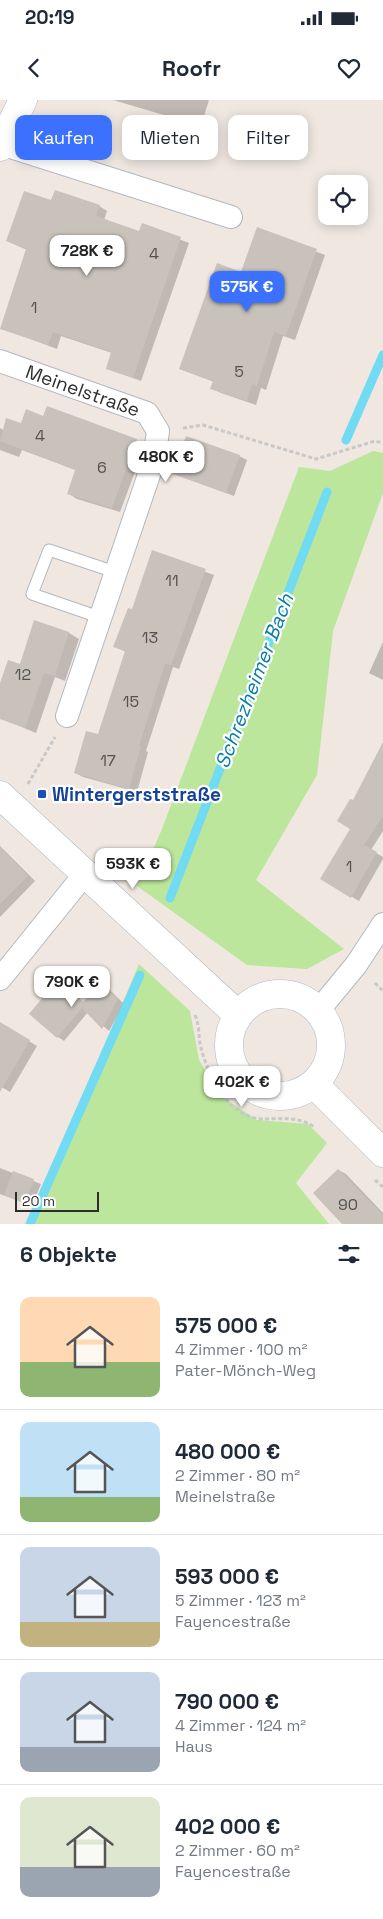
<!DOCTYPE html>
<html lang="de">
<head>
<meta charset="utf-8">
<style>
  body { margin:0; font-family:"Space Grotesk",sans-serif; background:#f6f6f7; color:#1f2937; height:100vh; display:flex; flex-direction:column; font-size:19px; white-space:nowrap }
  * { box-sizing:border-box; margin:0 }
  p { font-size:16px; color:#747a83 }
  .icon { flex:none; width:28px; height:28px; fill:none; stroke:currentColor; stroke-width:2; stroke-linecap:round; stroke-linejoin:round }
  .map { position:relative; height:1124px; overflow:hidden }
  .details { display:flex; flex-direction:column; background:#fff; flex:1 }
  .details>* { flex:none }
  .banner { position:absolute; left:15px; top:15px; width:354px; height:45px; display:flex; gap:10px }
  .controls { position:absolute; left:318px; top:75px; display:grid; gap:10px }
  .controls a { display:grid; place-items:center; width:50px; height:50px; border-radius:10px; background:#fff; box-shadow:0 2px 12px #0003; font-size:25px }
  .scale { position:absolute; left:15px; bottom:12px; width:84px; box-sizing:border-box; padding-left:5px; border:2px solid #2d2d2d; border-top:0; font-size:14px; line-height:18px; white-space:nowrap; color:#2d2d2d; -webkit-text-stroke:4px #fff; paint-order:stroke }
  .price { position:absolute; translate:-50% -42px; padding:0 11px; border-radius:10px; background:#fff; color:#222; font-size:16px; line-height:32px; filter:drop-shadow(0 1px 2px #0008) }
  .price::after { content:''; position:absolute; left:50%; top:30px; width:15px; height:11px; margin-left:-8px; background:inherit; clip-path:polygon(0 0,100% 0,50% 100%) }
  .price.on { background:#3c71ff; color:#fff }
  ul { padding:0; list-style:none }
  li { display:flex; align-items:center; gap:15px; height:125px; padding:0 20px }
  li+li { border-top:1px solid #e0e1e3 }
  li span { display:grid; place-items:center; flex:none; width:140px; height:100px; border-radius:10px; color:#555 }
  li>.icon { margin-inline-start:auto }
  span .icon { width:60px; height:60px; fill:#fffc; stroke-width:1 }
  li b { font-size:21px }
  h2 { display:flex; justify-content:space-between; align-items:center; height:60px; padding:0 20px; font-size:21px }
  .pill { padding:0 18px; border-radius:10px; background:#fff; box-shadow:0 2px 12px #0003; font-size:18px; line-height:45px }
  .pill.on { background:#3c71ff; color:#fff }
  .status { display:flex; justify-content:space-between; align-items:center; height:35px; padding:0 25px; background:#fff; direction:ltr }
  .status svg { height:14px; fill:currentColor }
  header { display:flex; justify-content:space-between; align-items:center; height:65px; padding:0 20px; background:#fff; font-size:22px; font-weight:600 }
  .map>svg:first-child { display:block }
  .green { fill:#bbe69b }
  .shadow { fill:#0003 }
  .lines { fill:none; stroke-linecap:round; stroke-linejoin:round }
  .stream { stroke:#71dbf3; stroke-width:9 }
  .building { fill:#c8c2bb }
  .service-casing { stroke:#b3b7c1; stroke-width:13 }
  .minor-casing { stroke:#b3b7c1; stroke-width:24 }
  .tertiary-casing { stroke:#b3b7c1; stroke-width:29 }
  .path { stroke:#c8c8c8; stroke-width:3; stroke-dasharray:4 2.5; stroke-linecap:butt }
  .service { stroke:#fff; stroke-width:11 }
  .minor { stroke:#fff; stroke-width:22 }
  .tertiary { stroke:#fff; stroke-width:28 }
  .transit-dot { fill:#1a4fb4; stroke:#fff; stroke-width:2 }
  .labels { text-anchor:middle; stroke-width:4.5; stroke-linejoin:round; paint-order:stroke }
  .number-label { font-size:16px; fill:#545250 }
  .street-label { font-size:19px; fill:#2d2d2d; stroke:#fff }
  .transit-label { font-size:19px; font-weight:bold; fill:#164399; stroke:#fff; text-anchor:start }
  .water-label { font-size:20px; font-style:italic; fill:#0a7da5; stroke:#fff }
</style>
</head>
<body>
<div class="status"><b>20:19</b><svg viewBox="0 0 49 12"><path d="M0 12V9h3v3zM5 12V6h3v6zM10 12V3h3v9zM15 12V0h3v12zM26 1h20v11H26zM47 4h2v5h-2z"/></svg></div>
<header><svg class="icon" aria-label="back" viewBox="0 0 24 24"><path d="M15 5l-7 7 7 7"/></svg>Roofr<svg class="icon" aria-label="heart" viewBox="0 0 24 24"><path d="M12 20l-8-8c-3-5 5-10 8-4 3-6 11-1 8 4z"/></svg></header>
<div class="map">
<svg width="383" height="1124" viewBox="0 0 383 1124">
  <rect width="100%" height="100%" fill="#efe7e0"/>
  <path class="green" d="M373,351L383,353V393L333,531L317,675L256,780L344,849L307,869L247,865L137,786L162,729L299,367L330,371Z
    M139,864L190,911L199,960L221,996L257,1020L308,1024L327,1043L296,1083L329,1124H29Z"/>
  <path class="shadow" d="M113,0H209L201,26Z
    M52,101L99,106L107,111L104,120L139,133L142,125L189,143L141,281L107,268L112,253L61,236L57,249L1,228L27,150L7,141Z
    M258,129L325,155L295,240L283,236L266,290L261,288L256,305L221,293L212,288L214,282L180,269L241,173Z
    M44,318L136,341L145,345L120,412L77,399L69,394L76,370L22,350L19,357L0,350V328L3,330Z
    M239,356L247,360L234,396L174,374Z
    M152,452L214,475L179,569L173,567L146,651L148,652L137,692L83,677L76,673L99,636L126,552L115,547L133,511Z
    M35,522L69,533L79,539L65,581L55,577L36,633L0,618V586L20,566Z
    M383,542V580L369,573Z
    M383,645V731L371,750L383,757V759L359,801L322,779L351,728L353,702Z
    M0,746L35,781L0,817Z
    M57,882L84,903L102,885L108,888L124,904L109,931L88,912L64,941L58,937Z
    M0,924L37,946L10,992L0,986Z
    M0,1068L41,1084L32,1106L0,1094Z
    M338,1070L346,1074L383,1113V1124H344Z"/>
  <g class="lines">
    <path class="stream" d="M346,340L383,255
      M170,798L327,392
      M30,1124L140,875"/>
  </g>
  <path class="building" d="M55,90L100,105L96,116L139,131L142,123L181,137L133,278L106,269L111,252L53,232L48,245L0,229L26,149L6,141L24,91L51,100Z
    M257,127L317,149L286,236L274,232L257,286L252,284L247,301L210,289L213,281L179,269L217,163L241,172Z
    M47,306L137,339L112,408L67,394L75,370L0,341L6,318L21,323L26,309L43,316Z
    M186,336L240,355L226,393L173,374Z
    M152,450L206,469L171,565L165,564L139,646H141L129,689L74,673L86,631L98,634L125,551L113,547L128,508L132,509Z
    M34,520L69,532L55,576L44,573L25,628L0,619V583L8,560L20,564Z
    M383,642V716L364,745L377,752L351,798L320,779L350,729L337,721L350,699L353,700Z
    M0,747L28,776L0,804Z
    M57,880L83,902L102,883L118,899L102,929L82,908L57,938L29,914Z
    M0,922L30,940L0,992Z
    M338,1069L383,1115V1124H342L313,1093Z
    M13,1071L34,1079L25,1103L4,1095Z"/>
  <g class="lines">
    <defs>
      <path id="service" d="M99,517L32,494L49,450L115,472"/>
      <g id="minor">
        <path d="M1,44L231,117"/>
        <path id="s1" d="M0,261L147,313L158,331L154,360L67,616"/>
        <path d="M0,879L84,775"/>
        <path d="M318,911L356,865L383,824"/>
      </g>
      <path id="tertiary" d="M0,47L23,0
        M0,695L238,915
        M229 945a51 51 0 1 1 102 0a51 51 0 1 1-102 0Z
        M314,984L383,1053"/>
    </defs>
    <use href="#service" class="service-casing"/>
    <use href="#minor" class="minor-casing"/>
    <use href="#tertiary" class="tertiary-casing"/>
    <path class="path" d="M183,328L203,325L316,359L375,341L383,343
      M28,684L55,637
      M375,883L383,891
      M195,915C200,926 198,937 201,948C209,978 228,1017 262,1019C279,1019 300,1016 314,1027
      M375,1080L383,1087"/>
    <use href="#service" class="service"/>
    <use href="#minor" class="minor"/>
    <use href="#tertiary" class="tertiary"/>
  </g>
  <rect class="transit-dot" x="37" y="689" width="10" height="10" rx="2.5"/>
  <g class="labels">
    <g class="number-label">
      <text x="154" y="159">4</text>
      <text x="34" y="213">1</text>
      <text x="239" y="277">5</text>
      <text x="40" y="341">4</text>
      <text x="102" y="373">6</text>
      <text x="172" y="486">11</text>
      <text x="150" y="543">13</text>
      <text x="23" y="580">12</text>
      <text x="131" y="607">15</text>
      <text x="108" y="666">17</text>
      <text x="349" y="772">1</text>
      <text x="348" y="1110">90</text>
    </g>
    <g class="street-label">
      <text dy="7" stroke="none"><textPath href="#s1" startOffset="88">Meinelstraße</textPath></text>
    </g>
    <g class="transit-label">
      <text x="52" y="701">Wintergerststraße</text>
    </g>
    <g class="water-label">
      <text transform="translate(254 581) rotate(-69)" y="7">Schrezheimer Bach</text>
    </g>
  </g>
</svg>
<div class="controls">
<a><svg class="icon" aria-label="locate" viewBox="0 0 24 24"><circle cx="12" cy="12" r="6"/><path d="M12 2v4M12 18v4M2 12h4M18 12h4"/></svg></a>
</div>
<div class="scale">20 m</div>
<b class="price" style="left:87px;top:177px">728K €</b>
<b class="price on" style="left:247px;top:213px">575K €</b>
<b class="price" style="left:166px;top:383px">480K €</b>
<b class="price" style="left:133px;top:790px">593K €</b>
<b class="price" style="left:72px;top:908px">790K €</b>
<b class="price" style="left:242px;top:1008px">402K €</b>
<div class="banner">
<a class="pill on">Kaufen</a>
<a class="pill">Mieten</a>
<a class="pill">Filter</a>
</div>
</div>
<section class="details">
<h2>6 Objekte<svg class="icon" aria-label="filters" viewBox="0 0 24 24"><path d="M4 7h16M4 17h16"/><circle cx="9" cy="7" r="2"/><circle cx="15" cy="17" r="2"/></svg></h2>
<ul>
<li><span style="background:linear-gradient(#ffd9b3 65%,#8fb573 0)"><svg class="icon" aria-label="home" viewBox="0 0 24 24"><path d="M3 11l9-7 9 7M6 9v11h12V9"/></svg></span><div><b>575 000 €</b><p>4 Zimmer · 100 m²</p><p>Pater-Mönch-Weg</p></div></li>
<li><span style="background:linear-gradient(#bfe0f5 75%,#8fb573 0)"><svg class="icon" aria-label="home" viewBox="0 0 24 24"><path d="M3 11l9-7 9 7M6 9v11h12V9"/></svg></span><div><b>480 000 €</b><p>2 Zimmer · 80 m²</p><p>Meinelstraße</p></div></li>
<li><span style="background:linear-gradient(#c9d6e8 75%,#c2b280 0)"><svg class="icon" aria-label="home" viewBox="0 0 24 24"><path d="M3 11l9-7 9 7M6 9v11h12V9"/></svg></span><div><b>593 000 €</b><p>5 Zimmer · 123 m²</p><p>Fayencestraße</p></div></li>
<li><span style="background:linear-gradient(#c9d6e8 75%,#9aa5b1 0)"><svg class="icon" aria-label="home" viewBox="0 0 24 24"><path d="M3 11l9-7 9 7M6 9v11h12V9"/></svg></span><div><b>790 000 €</b><p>4 Zimmer · 124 m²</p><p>Haus</p></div></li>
<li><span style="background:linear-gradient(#dfe7d0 70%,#9aa5b1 0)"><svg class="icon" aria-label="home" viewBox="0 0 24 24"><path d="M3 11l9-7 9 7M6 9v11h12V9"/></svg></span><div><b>402 000 €</b><p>2 Zimmer · 60 m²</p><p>Fayencestraße</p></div></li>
</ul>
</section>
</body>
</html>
